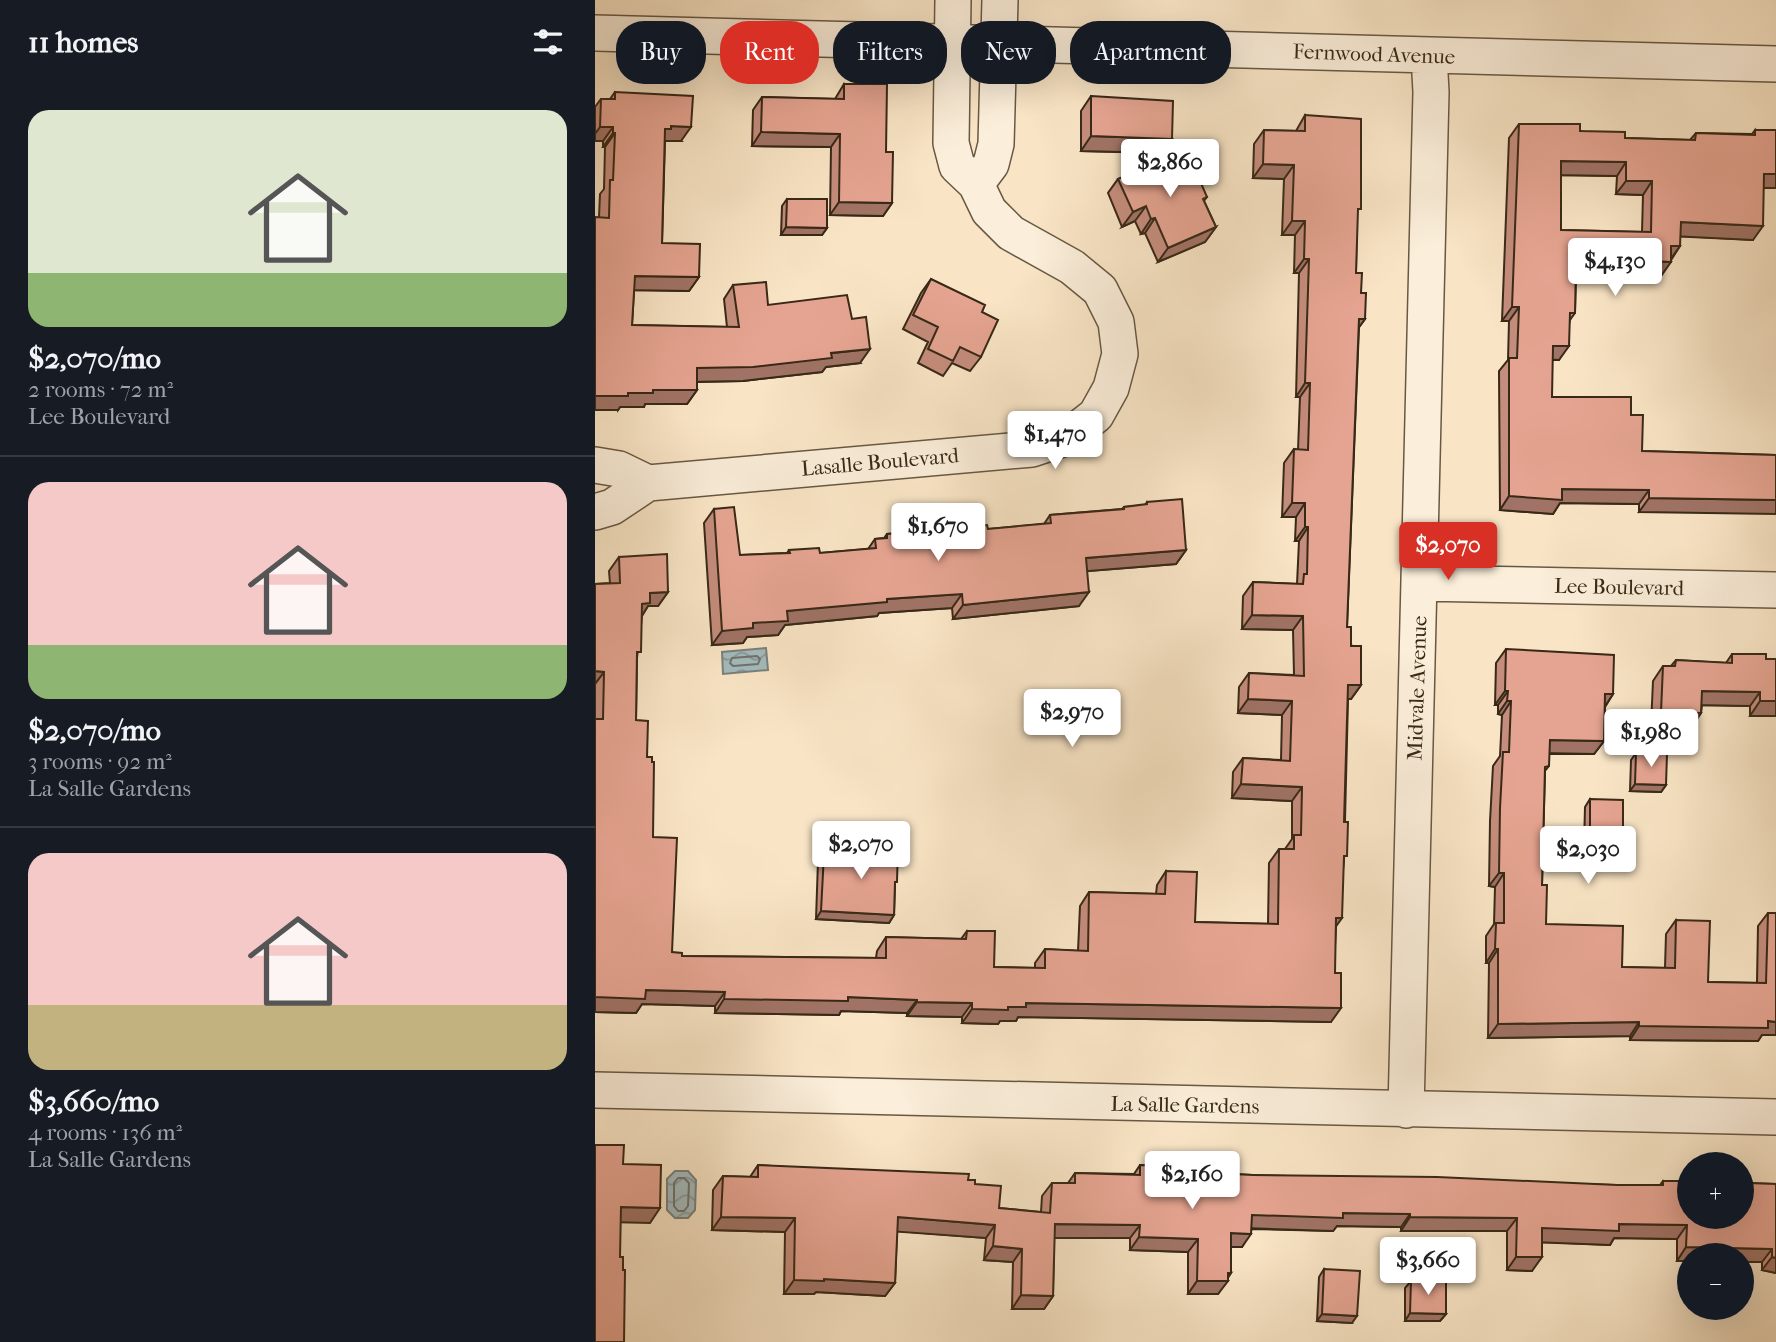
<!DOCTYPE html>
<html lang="en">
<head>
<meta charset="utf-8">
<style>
  body { margin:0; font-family:"IM FELL French Canon",serif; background:#242831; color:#f1f3f6; height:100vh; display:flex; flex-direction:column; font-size:26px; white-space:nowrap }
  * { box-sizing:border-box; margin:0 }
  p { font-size:23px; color:#9ea1a6 }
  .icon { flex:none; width:38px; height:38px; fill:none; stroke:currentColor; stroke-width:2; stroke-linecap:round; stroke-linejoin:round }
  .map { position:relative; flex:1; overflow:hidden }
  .side { display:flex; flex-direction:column; background:#171b24; width:595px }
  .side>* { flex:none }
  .guide { position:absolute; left:21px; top:21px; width:665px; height:63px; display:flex; gap:14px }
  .buttons { position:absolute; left:1082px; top:1152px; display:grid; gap:14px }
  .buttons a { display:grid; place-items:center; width:77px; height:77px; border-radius:50%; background:#171b24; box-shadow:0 7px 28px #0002; font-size:35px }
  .price { position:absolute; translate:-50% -60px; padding:0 16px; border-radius:7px; background:#fff; color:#222; font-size:23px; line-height:46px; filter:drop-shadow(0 2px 4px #0008) }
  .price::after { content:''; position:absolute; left:50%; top:42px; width:21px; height:16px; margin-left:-10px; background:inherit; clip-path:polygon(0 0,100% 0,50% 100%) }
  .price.on { background:#d93025; color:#fff }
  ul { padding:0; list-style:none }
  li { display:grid; align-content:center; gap:14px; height:371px; padding:0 28px }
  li+li { border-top:2px solid #363941 }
  li span { display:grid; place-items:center; height:217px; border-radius:21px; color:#555 }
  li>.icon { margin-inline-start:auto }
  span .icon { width:126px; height:126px; fill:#fffc; stroke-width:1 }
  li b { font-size:30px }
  h2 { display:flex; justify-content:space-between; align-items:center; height:84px; padding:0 28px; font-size:30px }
  .tag { padding:0 24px; border-radius:28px; background:#171b24; box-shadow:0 7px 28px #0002; font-size:24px; line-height:63px }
  .tag.on { background:#d93025; color:#fff }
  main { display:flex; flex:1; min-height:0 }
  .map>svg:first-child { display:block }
  .water { fill:url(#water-waves); stroke:#79817c; stroke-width:2 }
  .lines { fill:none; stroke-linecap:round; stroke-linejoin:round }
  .shore { stroke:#6e726c; stroke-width:2 }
  .street-casing { stroke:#685843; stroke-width:38 }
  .street { stroke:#fbeeda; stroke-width:35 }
  .wall { fill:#c58d7d; stroke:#382917; stroke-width:2; fill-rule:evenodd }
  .shaded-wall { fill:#a07366; stroke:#382917; stroke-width:2 }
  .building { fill:#e5a491; stroke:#382917; stroke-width:2; fill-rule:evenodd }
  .labels { text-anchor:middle; stroke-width:6; stroke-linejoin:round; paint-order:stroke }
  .street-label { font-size:21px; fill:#382917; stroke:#fbeeda }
</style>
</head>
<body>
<main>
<section class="side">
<h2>11 homes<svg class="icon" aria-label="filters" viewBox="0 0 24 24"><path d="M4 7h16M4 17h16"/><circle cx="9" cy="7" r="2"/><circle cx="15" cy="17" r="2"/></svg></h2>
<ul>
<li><span style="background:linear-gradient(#dfe7d0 75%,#8fb573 0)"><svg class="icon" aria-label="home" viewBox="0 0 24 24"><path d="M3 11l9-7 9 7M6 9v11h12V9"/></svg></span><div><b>$2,070/mo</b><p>2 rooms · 72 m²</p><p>Lee Boulevard</p></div></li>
<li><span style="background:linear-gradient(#f6c9c9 75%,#8fb573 0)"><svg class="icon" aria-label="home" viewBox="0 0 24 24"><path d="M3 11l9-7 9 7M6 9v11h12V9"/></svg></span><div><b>$2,070/mo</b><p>3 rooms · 92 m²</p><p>La Salle Gardens</p></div></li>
<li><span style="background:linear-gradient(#f6c9c9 70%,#c2b280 0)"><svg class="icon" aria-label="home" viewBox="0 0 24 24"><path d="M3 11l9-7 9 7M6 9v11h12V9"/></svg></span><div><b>$3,660/mo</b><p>4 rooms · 136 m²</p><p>La Salle Gardens</p></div></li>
</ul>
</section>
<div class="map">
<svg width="1181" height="1342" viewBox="0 0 1181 1342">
  <defs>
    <pattern id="water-waves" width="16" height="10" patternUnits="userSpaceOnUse" patternTransform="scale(1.75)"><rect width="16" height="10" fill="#a4bcc0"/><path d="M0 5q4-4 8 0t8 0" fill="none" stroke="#87999b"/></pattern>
  </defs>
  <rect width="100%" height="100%" fill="#f9e5c6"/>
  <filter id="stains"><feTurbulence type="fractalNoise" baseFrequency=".00286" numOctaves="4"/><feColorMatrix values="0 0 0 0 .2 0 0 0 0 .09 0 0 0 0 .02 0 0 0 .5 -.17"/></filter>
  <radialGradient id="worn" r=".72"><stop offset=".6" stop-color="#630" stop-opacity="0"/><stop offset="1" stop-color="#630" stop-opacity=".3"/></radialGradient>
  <path class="water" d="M171,648L173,670L128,674L127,652Z
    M80,1171H93L101,1180L100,1210L93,1218H80L72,1210V1179Z"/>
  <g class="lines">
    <path class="shore" d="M162,656L165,659L163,664L138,666L135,663L137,658Z
      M83,1178H89L94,1183L93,1206L89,1211H83L79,1206V1183Z"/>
    <defs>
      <path id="street" d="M0,33L1181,64
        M381,184L396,164L401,144L405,0
        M0,465L24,469L53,483
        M0,512L17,507L53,483L437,449L473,437L501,415L516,388L525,354L521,322L505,290L477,267L416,233L394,211L381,184L362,166L356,143L358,0
        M825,583L1181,590
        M0,1090L1181,1117
        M811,1110L836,92L834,56"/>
    </defs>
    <use href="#street" class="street-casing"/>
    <use href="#street" class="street"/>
  </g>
  <path class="wall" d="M249,84L291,152L297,203L288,216L235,215L236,147L157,146L158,110L167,97L240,99Z
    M20,92L86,141H70L67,243L104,277L94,291L39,290L37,325L132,327L129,299L138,285L173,305L265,363L231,367L227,372L148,381L102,382V390L92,404H50L49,407H25L23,410L4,217L5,194L9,189L10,147H8V141H0V107L6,99H15Z
    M496,96L577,139L567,153L486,151V111Z
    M710,115L762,213L761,273L770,319L764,327L752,627L766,685L756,699H753L749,861L741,927L736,1022L423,1017L421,1021H405L403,1024L367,1023V1017L312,1016V1013L246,1011L244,1015L120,1013V1006L47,1004L41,1013L0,1012V584L15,583L14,571L24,557L73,592L63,606H53L47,616L42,658L41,720L52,757L58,837L77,952L87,956L281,958L282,951L291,937L366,939L372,931L399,967L440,968V963L450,949L483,951L485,906L494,892L561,894L562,885L571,871L600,922L673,924L674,863L684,849H690L697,839V801L637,798L638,772L648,758L686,760L687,715L643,713L644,687L654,673L699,675L698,630L647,629L648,596L658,582L702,584L704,541H700L701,517H687L689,463L699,449L703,450L705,397H701L704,273H699L700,235H687L689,179L658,178L659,144L669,130L701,131Z
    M924,124L985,131L1030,138L1095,140L1101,133L1157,134L1160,130L1168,188L1158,240L1085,236V246L1066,276L1032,274L1030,278L981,277L980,313L975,320L964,360H957V397L1036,415L1047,451L1181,455L1044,512V504L965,503L958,514L905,510L904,371L913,360L914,321H907L914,138ZM966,175L1022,176L1021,194L1048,195L1047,232L966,230Z
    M576,169L612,197L609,201L621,227L610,242L563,262L550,233L546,234L540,221L527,227L513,193L523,179Z
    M192,199L232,228L227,235H186L187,206Z
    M336,279L387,312L386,357L375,371L357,363L348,376L323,363L333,342L308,329L326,293Z
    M552,502L591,550L581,564L492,571L484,606L358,619L357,608L284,613L282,616L190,625L183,635L152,637L148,643L117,645L109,523L119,509L145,555L192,553L194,550L225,553L273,549L280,539L289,538L292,534L393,529L449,524L455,515L527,509L529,507L550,505Z
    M911,649L1018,694L1010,707L1009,741L999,754H954V766L950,771L947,885L951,924L1027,967L1070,968L1071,934L1081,920L1113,982L1162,983L1163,926L1173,913H1181V1035H1167L1163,1041L1035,1040V1036L893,1038L894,963H891V936L899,924L900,887L894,886L895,821L898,766L905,756L907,715L903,714V705H900L901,663Z
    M1137,654L1171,659H1181V716H1155V706L1107,705L1106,713L1096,728L1056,726L1058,681L1068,666H1076L1081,660L1131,663Z
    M1041,753L1071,785L1066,792L1035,791L1036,760Z
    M995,799L1023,845H989L990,807Z
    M271,844L300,885L299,915L294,923L221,919L223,861L229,854L265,855V852Z
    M163,1165L373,1180L380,1184L404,1208L446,1212L447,1196L457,1183H473L480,1173L539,1174L545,1165L577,1171L658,1175L1022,1185H1065L1068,1181L1094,1216L1151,1187L1153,1183L1181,1184V1273L1167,1270V1262H1146V1255L1082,1261V1239L1019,1238L1015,1245L947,1242L937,1271L912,1270V1231H806V1227L742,1226L738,1231L657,1229L647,1247H636V1273L623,1294H593V1252L535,1250V1238H459L458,1296L449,1309H417L418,1262L389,1260L391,1238L302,1231L300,1283L290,1296L221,1292L219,1294H189L190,1232L117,1230L118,1190L128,1176L155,1177Z
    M729,1269L757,1323L722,1321L724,1277Z
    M816,1281L851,1314L845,1321H810V1288Z"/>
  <path class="shaded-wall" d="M76,126L96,127L86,141H68L70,129Z
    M5,127H18L8,141H0V134Z
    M166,132L245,134L236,147L157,146Z
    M18,133H20L10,147H8Z
    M496,136L577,139L567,153L486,151Z
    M966,161L1031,162L1022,176L957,175Z
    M668,164L699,165L689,179L658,178Z
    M1169,174H1181V188H1159Z
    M1031,181H1057L1048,195L1021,194Z
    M244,202L297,203L288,216L235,215Z
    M551,206L540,221L527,227L538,212Z
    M560,218L550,233L546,234L556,219Z
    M697,221H710L700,235H687Z
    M1086,222L1168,226L1158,240L1076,236Z
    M191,227L232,228L227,235H186Z
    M621,227L610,242L563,262L573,248Z
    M1076,246H1085L1075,260Z
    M709,259H714L704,273H699Z
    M1039,260L1076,262L1066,276L1032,274L1030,278L972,276L981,263Z
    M40,276L104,277L94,291L30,290Z
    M917,307H924L914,321H907Z
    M764,319H770L760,333Z
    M958,346H974L964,360L948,359Z
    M275,349L265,363L231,367L227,372L148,381L92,382L102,368Z
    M710,383H715L705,397H701Z
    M58,390H102L92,404H50L49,407H25L23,410H0V396Z
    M967,489L1054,490L1044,504L965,503L958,514L905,510L914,496Z
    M1054,498L1181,500V514L1044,512Z
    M697,503H710L701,517H687Z
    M710,527H713L704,541H700Z
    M591,550L581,564L481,572L491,558Z
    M73,592L63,606H53L46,617H37L55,593Z
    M494,592L484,606L358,619L368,605Z
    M367,594L357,608L284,613L282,616L190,625L183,635L152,637L148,643L117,645L127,631L158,623L192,611L292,599Z
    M657,615L708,616L698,630L647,629Z
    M0,671L9,672L0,684Z
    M753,685H766L756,699H744Z
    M910,691H913L903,705H900Z
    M1107,691L1165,692L1155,706L1097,705Z
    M1010,694H1018L1009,708Z
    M653,699L697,701L687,715L643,713Z
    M912,701H916L907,715L903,714Z
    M1165,701H1181V716H1155Z
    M1066,712L1106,713L1096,728L1056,726Z
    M955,740L1009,741L999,754L945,753Z
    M646,784L707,787L697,801L637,798Z
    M1040,784L1071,785L1066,792L1035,791Z
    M995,838H1028L1023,845H989Z
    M904,873H909L900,887L894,886Z
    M226,911L299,915L294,923L221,919Z
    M741,918H747L737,932Z
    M900,949H903L894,963H891Z
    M51,990L130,992L120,1006L47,1004L41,1013L0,1012V997Z
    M253,997L322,1000L312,1013L246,1011L244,1015L120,1013L129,999Z
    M322,1002L377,1003L367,1017L312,1016Z
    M431,1003L746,1008L736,1022L423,1017L421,1021H405L403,1024L367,1023L377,1009L413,1007Z
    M1173,1021L1181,1022V1035H1167L1163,1041L1035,1040L1044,1026Z
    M1044,1022L1035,1036L893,1038L903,1024Z
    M26,1207L65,1208L55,1223L15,1222Z
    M748,1213L815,1214L806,1227L742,1226L738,1231L648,1228L657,1215Z
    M126,1217L200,1218L190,1232L117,1230Z
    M303,1217L400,1225L391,1238L293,1231Z
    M815,1217L922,1218L912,1231H806Z
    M460,1224L545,1225L535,1238H450Z
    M1024,1224L1092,1225L1082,1239L1019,1238L1015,1245L937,1242L947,1228Z
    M636,1233L656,1234L647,1247H626Z
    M544,1237L603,1239L593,1252L535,1250Z
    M398,1246L427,1249L418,1262L389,1260Z
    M1091,1247L1177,1249L1167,1262H1146V1255H1094V1261H1082Z
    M921,1257H947L937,1271L912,1270Z
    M1177,1257L1181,1258V1273L1167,1270Z
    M636,1273L630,1281H633L623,1294H593L602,1281Z
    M229,1279L300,1283L290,1296L221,1292L219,1294H189L199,1280Z
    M426,1295L458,1296L449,1309H417Z
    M815,1313L851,1314L845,1321H810Z
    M727,1314L762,1316L757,1323L722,1321Z"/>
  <path class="building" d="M249,84H292L291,152H298L297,203L244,202L245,134L166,132L167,97L249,99Z
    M20,92L98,96L96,127L76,126V129H70L67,243L105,244L104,277L40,276L37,325L144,327L138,285L171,282L173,305L252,295L257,319L271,317L275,349L236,353L237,358L158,367L102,368V390H58V393H33V396H0V217L14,218L15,180H18L20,133H18V127H5L6,99H20Z
    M496,96L578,101L577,139L496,136Z
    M710,115L766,119V209H763L761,273H767L766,293H771L770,319H764L752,627H756V646H766V685H753L749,822H753L752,856H749L747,918H741L740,973H746V1008L431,1003V1007H413V1010L377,1009V1003L322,1002V1000L253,997V1001L129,999L130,992L51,990L50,999L0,997V719H8L9,672L0,671V584L25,583L24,557L72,554L73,592L55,593V603L47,604L46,652H42L41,720L53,721L52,757H57V762H59L58,837L82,838L77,952L87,953V956L291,958V937L371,939L372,931H400L399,967L450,968V949L493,951L494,892L570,894L571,871L602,872L600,922L683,924L684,849H699V835H706L707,787L646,784L648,758L695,761L697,701L653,699L654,673L709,676L708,616L657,615L658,582L708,584L709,574H712L713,527H710V503H697L699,449L713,450L715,383H710L714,259H709L710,221H697L699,165L668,164L669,130L710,131Z
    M924,124H985V131L1030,132V138L1100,140L1101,133L1160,135V130H1181V174H1169L1168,226L1086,222L1085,246H1076V262L1039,260V265L981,263L980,313H975L974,346H958L957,397H1036V415H1048L1047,451L1181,455V500L1054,498V490L967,489V500L914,496V358H922L924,307H917ZM966,161L1031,162V181H1057L1056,232L966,230Z
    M576,156V169L596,160L612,197L608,199L621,227L573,248L560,218L556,219L551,206L538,212L523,179Z
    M192,199H232V228L191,227Z
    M336,279L390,305L387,312L403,320L386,357L365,347L358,361L333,349L343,327L318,315Z
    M587,499L591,550L491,558L494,592L368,605L367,594L292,599V602L192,611L193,621L158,623V628L127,631L119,509L139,507L145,555L195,553L194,550L224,548L225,553L281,548L280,539L292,538V534L392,525L393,529L456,523L455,515L529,509V507L552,504V502Z
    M911,649L1019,655L1018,694H1010L1009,741L955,740L954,766L950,767L947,885H952L951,924L1028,926L1027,967L1080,968L1081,920L1115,921L1113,982L1171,983L1173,913H1181V1022L1173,1021V1028L1044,1026V1022L903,1024V949H900L901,923H909V873H904L905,808L908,752H914L916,701H912L913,691H910Z
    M1137,654H1171V659H1181V701H1165V692L1107,691L1106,713L1066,712L1068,666H1080L1081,660L1137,663Z
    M1041,753L1072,754L1071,785L1040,784Z
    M995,799L1028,800V838H995Z
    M271,844L303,845L302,882H300L299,915L226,911L229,854L270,856Z
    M0,1145H29L28,1164L66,1165L65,1208L26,1207L25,1257H28V1270H30L29,1342H0Z
    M163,1165L374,1174L373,1180H380V1184L406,1186L404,1208L455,1213L457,1183H480V1173L545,1175V1165L577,1166V1171L658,1175L842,1177L1022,1185H1068V1181H1094V1216H1146V1187H1153V1183L1181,1184V1258L1177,1257V1249L1091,1247L1092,1225L1024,1224V1231L947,1228V1257H921L922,1218L815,1217V1214L748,1213V1218L657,1215L656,1234L636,1233V1273H633V1281H602L603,1239L544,1237L545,1225L460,1224L458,1296L426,1295L427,1249L398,1246L400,1225L303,1217L300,1283L229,1279V1281L199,1280L200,1218L126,1217L128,1176L163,1177Z
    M729,1269L765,1271L762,1316L727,1314Z
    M816,1281H851V1314L815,1313Z"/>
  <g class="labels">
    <g class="street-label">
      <text transform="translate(779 54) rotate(2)" y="7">Fernwood Avenue</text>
      <text transform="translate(285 462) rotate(-5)" y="7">Lasalle Boulevard</text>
      <text transform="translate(1024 587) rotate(1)" y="7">Lee Boulevard</text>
      <text transform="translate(822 688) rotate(-88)" y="7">Midvale Avenue</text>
      <text transform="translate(590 1105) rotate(1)" y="7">La Salle Gardens</text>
    </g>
  </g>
  <rect width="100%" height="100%" filter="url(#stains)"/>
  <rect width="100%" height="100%" fill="url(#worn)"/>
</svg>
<div class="buttons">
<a>+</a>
<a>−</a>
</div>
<b class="price" style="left:575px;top:199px">$2,860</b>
<b class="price" style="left:1020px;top:298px">$4,130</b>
<b class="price" style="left:460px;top:471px">$1,470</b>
<b class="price" style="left:343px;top:563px">$1,670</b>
<b class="price on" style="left:853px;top:582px">$2,070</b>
<b class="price" style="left:477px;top:749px">$2,970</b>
<b class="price" style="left:1056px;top:769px">$1,980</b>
<b class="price" style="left:266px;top:881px">$2,070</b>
<b class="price" style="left:993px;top:886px">$2,030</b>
<b class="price" style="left:597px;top:1211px">$2,160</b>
<b class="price" style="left:833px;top:1297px">$3,660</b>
<div class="guide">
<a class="tag">Buy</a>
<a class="tag on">Rent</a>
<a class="tag">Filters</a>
<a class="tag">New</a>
<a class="tag">Apartment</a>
</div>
</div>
</main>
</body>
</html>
